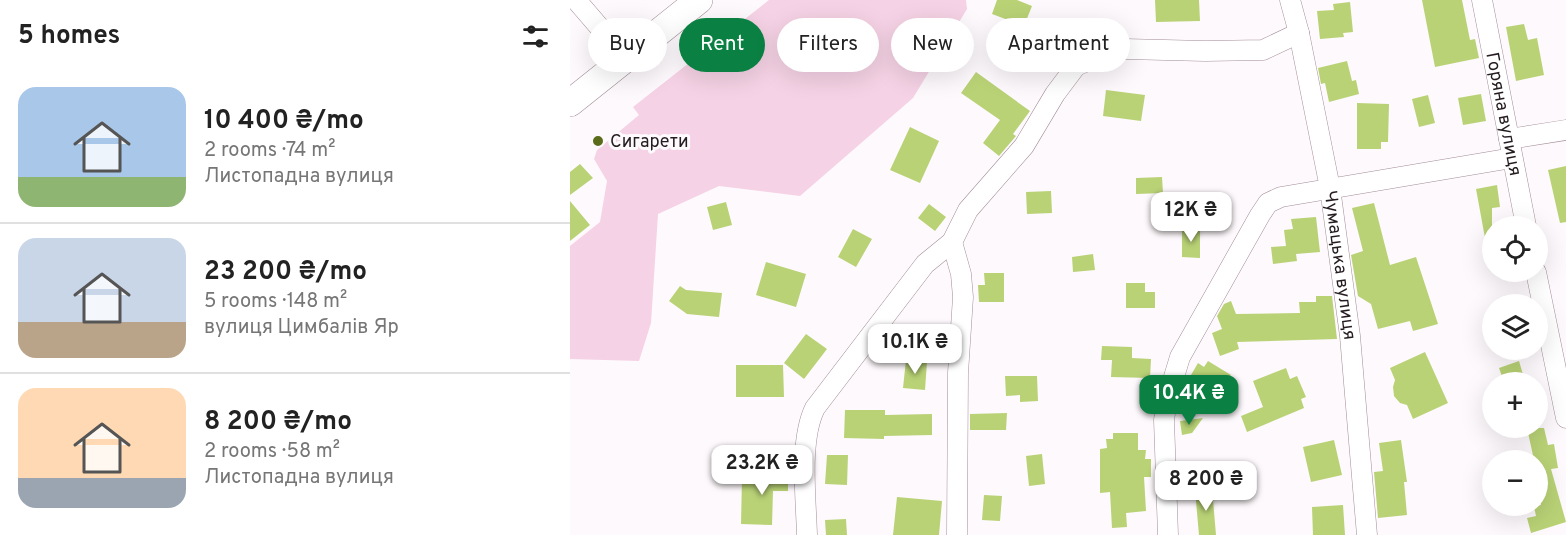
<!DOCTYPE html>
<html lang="en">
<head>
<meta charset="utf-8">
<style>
  body { margin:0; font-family:Overpass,sans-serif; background:#f2f2f2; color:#222; height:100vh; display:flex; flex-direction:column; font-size:22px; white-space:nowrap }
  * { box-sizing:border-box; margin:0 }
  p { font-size:20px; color:#767676 }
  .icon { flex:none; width:33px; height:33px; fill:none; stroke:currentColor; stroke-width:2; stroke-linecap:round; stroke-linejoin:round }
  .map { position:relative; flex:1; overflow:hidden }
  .sheet { display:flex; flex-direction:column; background:#fff; width:570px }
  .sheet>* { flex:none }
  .hud { position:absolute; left:18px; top:18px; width:570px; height:54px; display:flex; gap:12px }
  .tools { position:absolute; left:912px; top:216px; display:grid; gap:12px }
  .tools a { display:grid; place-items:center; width:66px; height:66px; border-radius:50%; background:#fff; box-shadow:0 6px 24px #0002; font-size:30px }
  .price { position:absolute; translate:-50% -51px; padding:0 14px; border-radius:12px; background:#fff; color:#222; font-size:20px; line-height:39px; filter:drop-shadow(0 2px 3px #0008) }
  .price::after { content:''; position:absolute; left:50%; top:36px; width:18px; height:14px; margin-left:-9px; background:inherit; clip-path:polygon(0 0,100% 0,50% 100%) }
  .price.active { background:#0b8043; color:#fff }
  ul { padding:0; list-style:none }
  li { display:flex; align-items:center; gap:18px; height:150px; padding:0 18px }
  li+li { border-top:2px solid #e0e0e0 }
  li span { display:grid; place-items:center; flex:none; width:168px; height:120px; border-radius:18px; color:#555 }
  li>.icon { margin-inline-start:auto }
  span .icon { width:72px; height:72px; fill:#fffc; stroke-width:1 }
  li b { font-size:26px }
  h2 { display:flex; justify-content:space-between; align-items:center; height:72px; padding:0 18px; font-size:26px }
  .pill { padding:0 21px; border-radius:27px; background:#fff; box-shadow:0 6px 24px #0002; font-size:21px; line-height:54px }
  .pill.active { background:#0b8043; color:#fff }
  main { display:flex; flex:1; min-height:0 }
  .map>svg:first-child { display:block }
  .green { fill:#f5d2e5 }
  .building { fill:#b9d276 }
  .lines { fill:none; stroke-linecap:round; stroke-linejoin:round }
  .minor-casing { stroke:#a38d99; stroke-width:21 }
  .secondary-casing { stroke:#a38d99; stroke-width:28 }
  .minor { stroke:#fff; stroke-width:20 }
  .secondary { stroke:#fff; stroke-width:27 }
  .poi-dot { fill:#5a6c19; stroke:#fef9fc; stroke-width:2 }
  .labels { text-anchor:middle; stroke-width:6; stroke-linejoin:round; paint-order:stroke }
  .street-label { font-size:18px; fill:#251c21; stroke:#fef9fc }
  .poi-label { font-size:18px; fill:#251c21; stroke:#fef9fc; text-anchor:start }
</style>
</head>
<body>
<main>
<section class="sheet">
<h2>5 homes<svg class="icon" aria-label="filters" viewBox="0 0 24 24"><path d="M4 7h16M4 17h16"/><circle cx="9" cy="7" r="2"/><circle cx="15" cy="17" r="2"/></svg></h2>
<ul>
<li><span style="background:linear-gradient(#a9c7e8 75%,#8fb573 0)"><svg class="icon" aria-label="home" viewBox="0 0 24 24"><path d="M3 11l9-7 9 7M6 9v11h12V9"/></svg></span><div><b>10 400 ₴/mo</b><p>2 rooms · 74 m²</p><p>Листопадна вулиця</p></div></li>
<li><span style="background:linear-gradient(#c9d6e8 70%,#b9a48a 0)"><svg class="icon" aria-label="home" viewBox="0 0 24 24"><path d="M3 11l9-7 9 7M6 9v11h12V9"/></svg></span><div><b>23 200 ₴/mo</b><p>5 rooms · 148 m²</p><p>вулиця Цимбалів Яр</p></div></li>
<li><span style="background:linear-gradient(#ffd9b3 75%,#9aa5b1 0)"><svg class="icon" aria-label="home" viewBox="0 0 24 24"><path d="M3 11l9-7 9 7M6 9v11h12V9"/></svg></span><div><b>8 200 ₴/mo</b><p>2 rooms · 58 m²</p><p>Листопадна вулиця</p></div></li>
</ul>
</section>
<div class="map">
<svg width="996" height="535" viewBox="0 0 996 535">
  <rect width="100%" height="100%" fill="#fef9fc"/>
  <path class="green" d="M199,0H396L397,9L343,98L230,196L149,186L88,214L81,323L69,361L0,359V246L30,222L37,181L24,159L27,150L69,115L63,107Z"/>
  <path class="building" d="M427,0H447L462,6L454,26L422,14Z
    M585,0H629L630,21L586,22Z
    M852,0H892L900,40L905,39L909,58L865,67Z
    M780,2L783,32L773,33L774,37L750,39L747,11L764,10L763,4Z
    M954,24L958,40L967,38L974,75L946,81L936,27Z
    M777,61L782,81L786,80L789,94L759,102L755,83L751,84L748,68Z
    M406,72L460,111L443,134L446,136L429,156L413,143L430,120L391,93Z
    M536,90L575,95L571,121L533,116Z
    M911,94L916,121L893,125L888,98Z
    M858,95L865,123L849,127L842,99Z
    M787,103L819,104L818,142H811V149H787Z
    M340,127L369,141L350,183L320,170Z
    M10,164L23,178L0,195V172Z
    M996,166V222L990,223L978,170Z
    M592,177L593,193L566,194V178Z
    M927,185L930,207L922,208V238H915L906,189Z
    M481,191L482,213L457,214L456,192Z
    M0,201L20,225L0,241Z
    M156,202L162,225L143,230L137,207Z
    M804,203L820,265L846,257L868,324L843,331L840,321L808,329L801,304L788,296L781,255L793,251L782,208Z
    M359,204L376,217L365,231L348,218Z
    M746,217L750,252L726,254L727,261L703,264L701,247L716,246L714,230L723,229L721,219Z
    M283,229L302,239L286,267L268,257Z
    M612,229H630V258L612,257Z
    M523,254L525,270L503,272L502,257Z
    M196,262L236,274L226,307L186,295Z
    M414,273H434V302H409L408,285H415Z
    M556,283H575V292H585V308H556Z
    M110,286L116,290L152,293L149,317L117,314L99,301Z
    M746,296H762L767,339L667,342L669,349L650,356L642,333L652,329L647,316L654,304L661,301L666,314L730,313L729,302H746Z
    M236,334L257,349L234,379L214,363Z
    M532,346L562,347V358L581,359L580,378L541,377L542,360H531Z
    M855,352L878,403L843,419L837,405L830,403L824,396L823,387L825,380L820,368Z
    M336,360L357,362L355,390L333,388Z
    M638,361L661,375L641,405L614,387L628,363L634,367Z
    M949,361L954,378L934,382L929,368Z
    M166,365H213L214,397H166Z
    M716,368L720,379L727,376L736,397L731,399L734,408L677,432L671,416L693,407L683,381Z
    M435,376H467L468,401L450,402V395L436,396Z
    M275,410H315V415L362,414V435L314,436V439L274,438Z
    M437,413L436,430H400V414Z
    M633,418L622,433L612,435L610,421Z
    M957,428H974L978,445L984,444L988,468L981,469L996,522L961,533L957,518L966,516L964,507L971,505L968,492V460H964Z
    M543,433H568V450H576L575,459H581V477H574L576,511L556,513L557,527L542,528L540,492L530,493V449L537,448L536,439H543Z
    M764,440L772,475L741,482L733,447Z
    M831,440L837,482H834L837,515L808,518L804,472L813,471L809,443Z
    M472,454L475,484L459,486L456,456Z
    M257,455H278L277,485L255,484Z
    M202,464H218V491H203L202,525L171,524L172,477H202Z
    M642,488L646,535H629L625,490Z
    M414,495L432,496L430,521L412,520Z
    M327,497L372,501L369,535H323Z
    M773,505L775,535H743L742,507Z
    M276,519L277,535H256L255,520Z"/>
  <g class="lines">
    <defs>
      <g id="minor">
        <path d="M6,0L56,58"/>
        <path id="s1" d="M720,0L729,33L760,188L780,336L797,535"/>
        <path id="s2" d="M912,0L956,226"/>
        <path d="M939,139L996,130"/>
        <path d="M382,242L391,274L393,297L388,373L387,535"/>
        <path d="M966,272L996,418"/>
        <path d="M237,535C236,498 229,440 245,408L355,264L382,242L398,210L454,146L485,94L506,66L538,52L555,49L635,51L693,50L729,33"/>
        <path d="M598,535L594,420L597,400L610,357L690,215L698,203L711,197L942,158"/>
      </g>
      <path id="secondary" d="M0,103L129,0"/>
    </defs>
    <use href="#minor" class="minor-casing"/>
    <use href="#secondary" class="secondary-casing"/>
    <use href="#minor" class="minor"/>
    <use href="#secondary" class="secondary"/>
  </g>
  <circle class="poi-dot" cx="28" cy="141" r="6"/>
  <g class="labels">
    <g class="street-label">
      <text dy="6" stroke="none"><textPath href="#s2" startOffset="116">Горяна вулиця</textPath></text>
      <text dy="6" stroke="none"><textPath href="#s1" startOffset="270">Чумацька вулиця</textPath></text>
    </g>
    <g class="poi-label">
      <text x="40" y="147">Сигарети</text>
    </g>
  </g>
</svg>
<div class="tools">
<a><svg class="icon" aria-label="locate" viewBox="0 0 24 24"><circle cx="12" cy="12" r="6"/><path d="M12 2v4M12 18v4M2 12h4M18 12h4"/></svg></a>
<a><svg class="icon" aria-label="layers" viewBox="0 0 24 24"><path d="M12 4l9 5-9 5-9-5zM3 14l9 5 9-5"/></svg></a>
<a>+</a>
<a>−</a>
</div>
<b class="price" style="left:621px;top:243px">12K ₴</b>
<b class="price" style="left:345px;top:375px">10.1K ₴</b>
<b class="price active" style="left:619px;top:426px">10.4K ₴</b>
<b class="price" style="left:192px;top:496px">23.2K ₴</b>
<b class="price" style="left:636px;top:512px">8 200 ₴</b>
<div class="hud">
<a class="pill">Buy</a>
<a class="pill active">Rent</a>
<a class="pill">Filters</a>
<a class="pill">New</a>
<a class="pill">Apartment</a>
</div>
</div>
</main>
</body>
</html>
